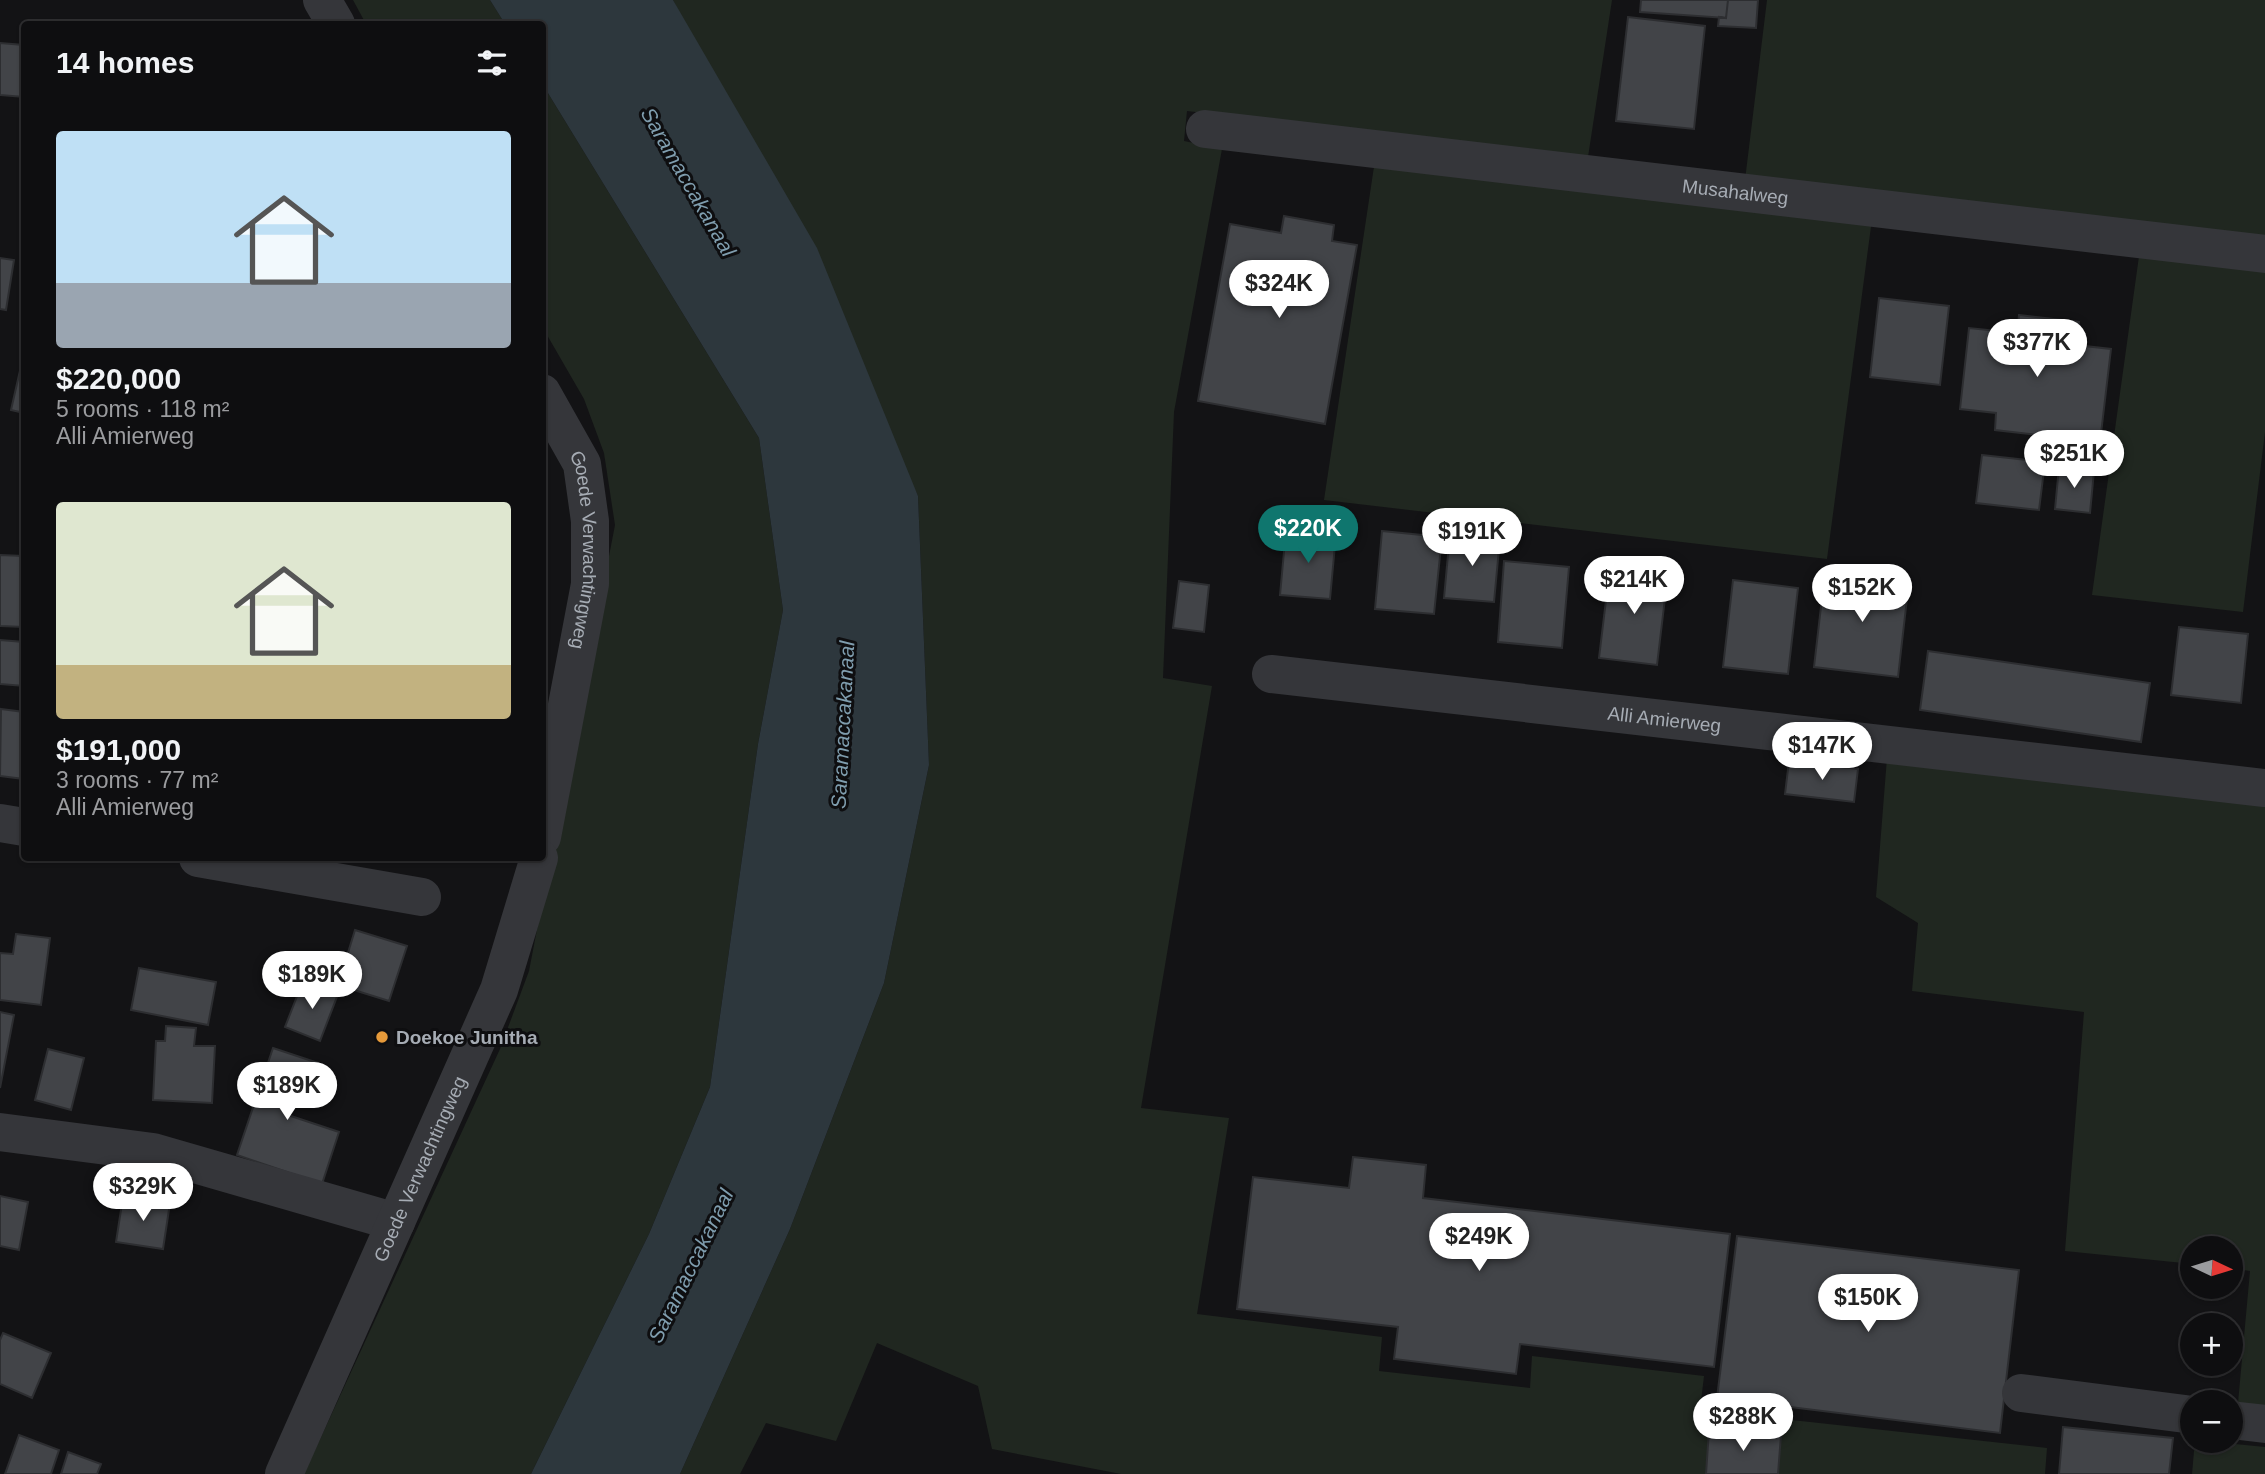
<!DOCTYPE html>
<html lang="en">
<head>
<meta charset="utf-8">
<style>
  body { margin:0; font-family:Helvetica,sans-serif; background:#1c1c1e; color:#f1f3f6; height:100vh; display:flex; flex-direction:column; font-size:26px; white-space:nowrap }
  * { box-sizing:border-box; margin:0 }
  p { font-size:23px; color:#9b9c9f }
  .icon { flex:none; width:38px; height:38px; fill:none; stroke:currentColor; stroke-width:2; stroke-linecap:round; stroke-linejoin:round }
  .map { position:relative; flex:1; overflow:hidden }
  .drawer { position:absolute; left:21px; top:21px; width:525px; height:840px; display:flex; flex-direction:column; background:#0e0e10; border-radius:7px; box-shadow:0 2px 5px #0004,0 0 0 2px #2e2e30 }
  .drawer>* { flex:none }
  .needle { width:46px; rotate:94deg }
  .controls { position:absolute; left:2180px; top:1236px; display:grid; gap:14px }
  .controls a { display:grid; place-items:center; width:63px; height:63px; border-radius:50%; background:#0e0e10; box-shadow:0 2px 5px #0004,0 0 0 2px #2e2e30; font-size:35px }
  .price { position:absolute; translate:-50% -60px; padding:0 16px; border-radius:24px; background:#fff; color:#222; font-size:23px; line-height:46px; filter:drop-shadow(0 2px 4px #0008) }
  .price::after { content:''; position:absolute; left:50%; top:42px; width:21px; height:16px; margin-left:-10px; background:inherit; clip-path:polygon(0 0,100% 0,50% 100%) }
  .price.on { background:#0f766e; color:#fff }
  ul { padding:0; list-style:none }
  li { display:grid; align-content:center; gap:14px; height:371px; padding:0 35px }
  li span { display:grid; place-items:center; height:217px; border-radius:7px; color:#555 }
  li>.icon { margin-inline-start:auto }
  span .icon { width:126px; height:126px; fill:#fffc; stroke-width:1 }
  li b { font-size:30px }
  h2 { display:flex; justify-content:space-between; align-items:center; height:84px; padding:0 35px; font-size:30px }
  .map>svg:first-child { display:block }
  .green { fill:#202720 }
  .water { fill:#2d373d }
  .building { fill:#424448; stroke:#2d2e31; stroke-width:2 }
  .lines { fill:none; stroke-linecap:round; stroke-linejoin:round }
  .minor { stroke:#35363a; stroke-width:38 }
  .poi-dot { fill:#e69a3a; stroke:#0e0e10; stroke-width:2.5 }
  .labels { text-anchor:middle; stroke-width:6; stroke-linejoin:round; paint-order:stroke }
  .street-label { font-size:19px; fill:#a6acb4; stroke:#0e0e10 }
  .poi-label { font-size:19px; font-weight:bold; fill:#a6acb4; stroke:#0e0e10; text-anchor:start }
  .water-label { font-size:21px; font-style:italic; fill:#7f9dae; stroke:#0e0e10 }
</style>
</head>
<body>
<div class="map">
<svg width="2265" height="1474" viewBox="0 0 2265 1474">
  <rect width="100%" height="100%" fill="#131315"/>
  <path class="green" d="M353,0H490L505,24H366Z
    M673,0H1612L1588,157L1187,111L1184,141L1222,149L1174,412L1163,678L1212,686L1141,1108L1229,1118L1197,1314L1382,1337L1379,1371L1530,1388L1532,1356L1704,1376L1700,1410L2047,1448L2045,1474H1121L992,1449L978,1386L877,1343L836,1441L766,1423L740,1474H680L790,1229L884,983L929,765L918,496Z
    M1767,0H2265V241L1745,180Z
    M543,85L759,438L783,610L758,744L710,1087L649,1234L531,1474H304L500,1049L529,971L615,525L604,453L584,399L543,328Z
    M1375,160L1872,219L1827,559L1324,500Z
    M2140,249L2265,265V432L2243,612L2092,595Z
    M1887,758L2265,803V1406L2238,1403L2250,1271L2231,1268V1248H2193V1264L2065,1251L2084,1012L1912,991L1918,923L1876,897Z
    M2195,1440L2265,1447V1474H2192Z"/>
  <path class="water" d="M490,0H673L817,248L918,496L929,765L884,983L790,1229L680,1474H531L649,1234L710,1087L758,744L783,610L759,438L543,85L542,24H505Z"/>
  <path class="building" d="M1641,0H1728L1726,18L1640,12Z
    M1728,0H1758L1756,28L1718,26L1719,17L1726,18Z
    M1628,17L1705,26L1694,129L1616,121Z
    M0,43L24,45V97L0,95Z
    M1284,216L1334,225L1332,241L1357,245L1325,424L1198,401L1230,224L1281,233Z
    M0,258L14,260L6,310L0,309Z
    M1879,298L1949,306L1940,385L1870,377Z
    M2019,315L2079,322L2076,345L2111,349L2100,442L1995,430L1996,413L1960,409L1969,328L2017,333Z
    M24,353V413L11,410Z
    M1982,455L2045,462L2039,510L1976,503Z
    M2059,467L2094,471L2090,513L2055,509Z
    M1286,530L1336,534L1330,599L1280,595Z
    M1382,531L1442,537L1434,614L1375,609Z
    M1450,533L1500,538L1494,602L1444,598Z
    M0,555L24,556V627L0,626Z
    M1504,561L1569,567L1562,648L1498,642Z
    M1610,567L1668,573L1657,665L1599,658Z
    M1825,572L1909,581L1898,677L1814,667Z
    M1733,580L1798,588L1788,674L1723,667Z
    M1179,581L1209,585L1204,632L1173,628Z
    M2179,627L2248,634L2241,703L2171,695Z
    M0,640L24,642V686L0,684Z
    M1928,651L2150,683L2141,742L1920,710Z
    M1,709L24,712V779L0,776Z
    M1789,761L1858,769L1854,802L1785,794Z
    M355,930L407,946L389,1001L338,985Z
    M16,934L50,938L41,1005L0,1000V953L13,954Z
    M139,968L216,982L208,1025L131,1010Z
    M303,981L338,994L320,1041L285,1027Z
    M0,1012L14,1015L0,1088Z
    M166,1026L196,1028L194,1046H215L212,1103L153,1100L156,1041H165Z
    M273,1048L318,1063L304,1105L290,1100L285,1114L339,1132L322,1184L237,1155Z
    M48,1049L84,1058L71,1110L35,1100Z
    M1353,1157L1426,1165L1423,1198L1730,1234L1714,1367L1520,1344L1516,1374L1394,1359L1398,1327L1237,1309L1253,1177L1349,1188Z
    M0,1196L28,1202L19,1250L0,1246Z
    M123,1197L170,1203L163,1249L116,1242Z
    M1737,1236L2019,1270L2000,1433L1717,1398Z
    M3,1333L51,1353L32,1398L0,1384V1340Z
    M2063,1427L2173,1438L2169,1474H2059Z
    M1709,1430L1781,1435L1778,1474H1706Z
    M19,1435L59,1450L51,1474H5Z
    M68,1452L101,1464L97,1474H61Z"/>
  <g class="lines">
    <g class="minor">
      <path d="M322,0L336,24"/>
      <path id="s1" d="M1205,129L2265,254"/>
      <path id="s2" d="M542,393L582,464L590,521V584L542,837"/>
      <path id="s3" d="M1271,674L2265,788"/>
      <path d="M0,823L24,827"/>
      <path d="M198,858L422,897"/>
      <path d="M0,1132L153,1152L396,1222"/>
      <path d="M2021,1393L2193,1415"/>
      <path d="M2231,1420L2265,1424"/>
      <path id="s4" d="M284,1474L499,990L539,858"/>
    </g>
  </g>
  <circle class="poi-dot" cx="382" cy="1037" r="7"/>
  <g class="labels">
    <g class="street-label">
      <text dy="7" stroke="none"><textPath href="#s1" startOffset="534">Musahalweg</textPath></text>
      <text dy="7" stroke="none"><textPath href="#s2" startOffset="168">Goede Verwachtingweg</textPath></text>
      <text dy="7" stroke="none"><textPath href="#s3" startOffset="396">Alli Amierweg</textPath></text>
      <text dy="7" stroke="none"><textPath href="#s4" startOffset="334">Goede Verwachtingweg</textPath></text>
    </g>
    <g class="poi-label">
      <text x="396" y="1044">Doekoe Junitha</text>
    </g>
    <g class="water-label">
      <text transform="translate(688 182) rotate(60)" y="7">Saramaccakanaal</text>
      <text transform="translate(843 725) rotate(-87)" y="7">Saramaccakanaal</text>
      <text transform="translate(691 1266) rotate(-64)" y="7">Saramaccakanaal</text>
    </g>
  </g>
</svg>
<div class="controls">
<a><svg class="needle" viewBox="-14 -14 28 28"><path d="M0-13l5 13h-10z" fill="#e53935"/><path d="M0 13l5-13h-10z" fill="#9b9c9f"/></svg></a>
<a>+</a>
<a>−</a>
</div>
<b class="price" style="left:1279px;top:320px">$324K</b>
<b class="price" style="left:2037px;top:379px">$377K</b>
<b class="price" style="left:2074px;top:490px">$251K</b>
<b class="price on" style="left:1308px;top:565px">$220K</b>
<b class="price" style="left:1472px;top:568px">$191K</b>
<b class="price" style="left:1634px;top:616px">$214K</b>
<b class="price" style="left:1862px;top:624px">$152K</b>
<b class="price" style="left:1822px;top:782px">$147K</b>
<b class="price" style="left:312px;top:1011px">$189K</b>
<b class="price" style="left:287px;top:1122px">$189K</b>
<b class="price" style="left:143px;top:1223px">$329K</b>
<b class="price" style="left:1479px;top:1273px">$249K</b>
<b class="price" style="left:1868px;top:1334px">$150K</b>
<b class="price" style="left:1743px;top:1453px">$288K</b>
<section class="drawer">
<h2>14 homes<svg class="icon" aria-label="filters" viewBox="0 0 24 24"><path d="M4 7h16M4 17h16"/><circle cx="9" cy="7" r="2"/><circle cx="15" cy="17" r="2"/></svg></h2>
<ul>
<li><span style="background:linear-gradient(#bfe0f5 70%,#9aa5b1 0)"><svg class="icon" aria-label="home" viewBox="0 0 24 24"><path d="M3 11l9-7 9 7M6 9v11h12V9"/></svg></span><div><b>$220,000</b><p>5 rooms · 118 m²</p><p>Alli Amierweg</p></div></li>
<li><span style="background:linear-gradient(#dfe7d0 75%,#c2b280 0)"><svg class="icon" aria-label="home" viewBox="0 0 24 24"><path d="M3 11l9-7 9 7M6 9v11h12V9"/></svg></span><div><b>$191,000</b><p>3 rooms · 77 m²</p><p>Alli Amierweg</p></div></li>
</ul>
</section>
</div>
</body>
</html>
